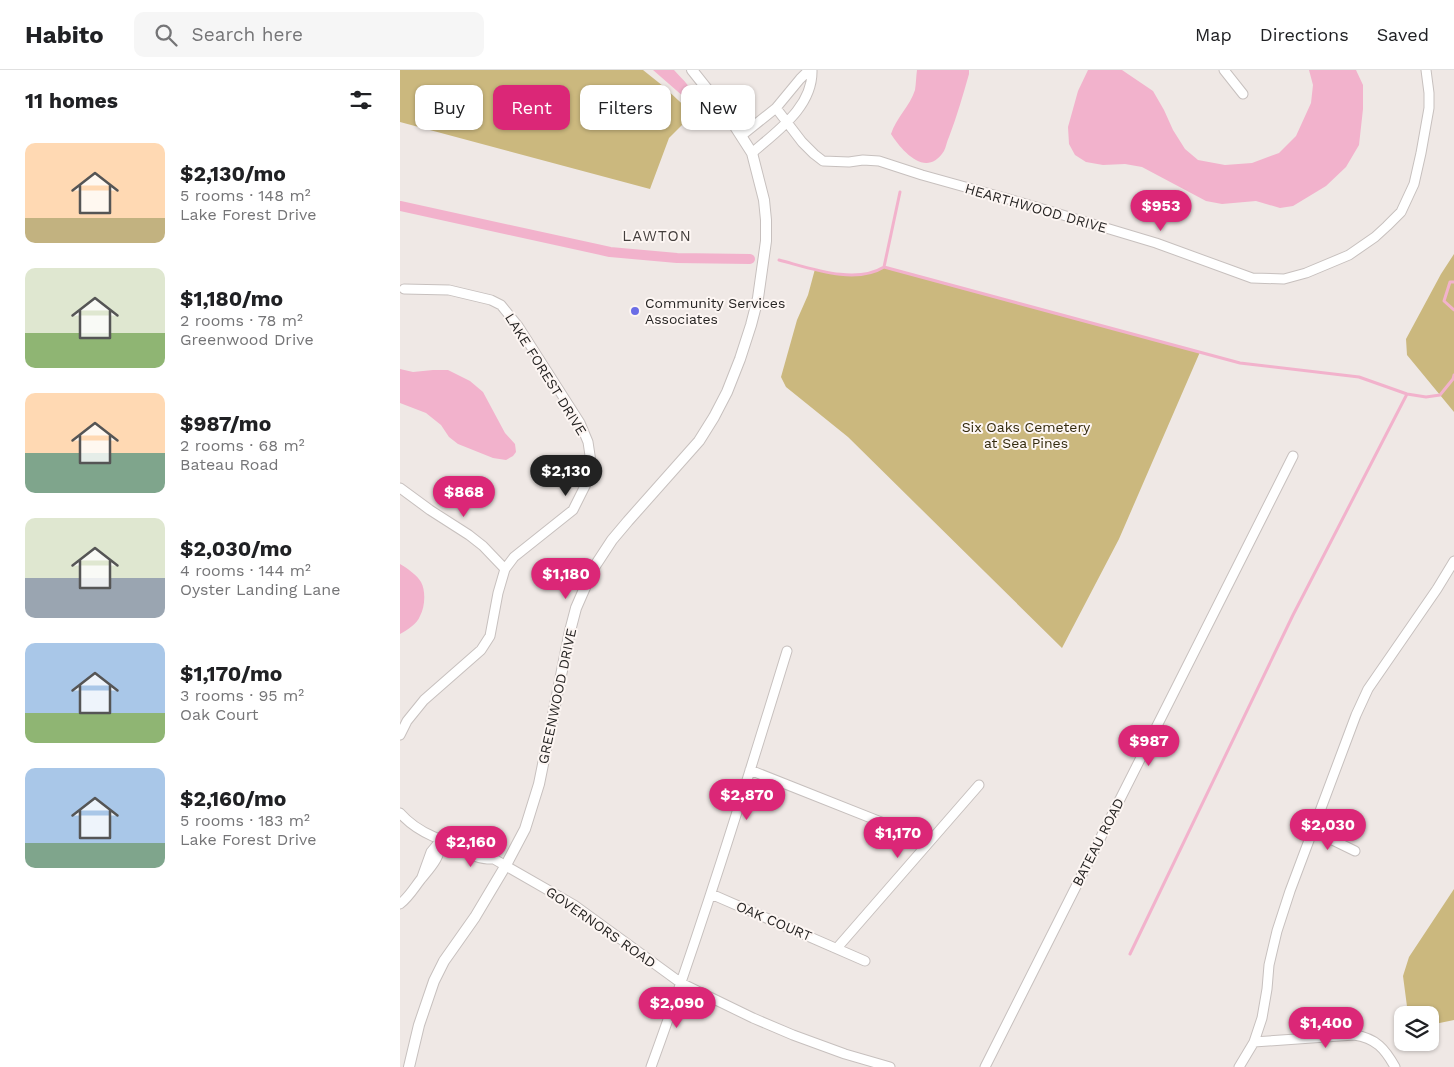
<!DOCTYPE html>
<html lang="en">
<head>
<meta charset="utf-8">
<style>
  body { margin:0; font-family:"Work Sans",sans-serif; background:#f6f6f6; color:#202124; height:100vh; display:flex; flex-direction:column; font-size:19px; white-space:nowrap }
  * { box-sizing:border-box; margin:0 }
  p { font-size:16px; color:#757577 }
  .icon { flex:none; width:28px; height:28px; fill:none; stroke:currentColor; stroke-width:2; stroke-linecap:round; stroke-linejoin:round }
  .map { position:relative; flex:1; overflow:hidden }
  .drawer { display:flex; flex-direction:column; background:#fff; width:400px }
  .drawer>* { flex:none }
  .top-card { position:absolute; left:15px; top:15px; width:475px; height:45px; display:flex; gap:10px }
  .controls { position:absolute; left:994px; top:936px; display:grid; gap:10px }
  .controls a { display:grid; place-items:center; width:45px; height:45px; border-radius:10px; background:#fff; box-shadow:0 1px 4px #0004; font-size:25px }
  .price { position:absolute; translate:-50% -42px; padding:0 11px; border-radius:18px; background:#db2777; color:#fff; font-size:16px; line-height:32px; filter:drop-shadow(0 1px 2px #0008) }
  .price::after { content:''; position:absolute; left:50%; top:30px; width:15px; height:11px; margin-left:-8px; background:inherit; clip-path:polygon(0 0,100% 0,50% 100%) }
  .price.current { background:#222; color:#fff }
  ul { padding:0; list-style:none }
  li { display:flex; align-items:center; gap:15px; height:125px; padding:0 25px }
  li span { display:grid; place-items:center; flex:none; width:140px; height:100px; border-radius:10px; color:#555 }
  li>.icon { margin-inline-start:auto }
  span .icon { width:60px; height:60px; fill:#fffc; stroke-width:1 }
  li b { font-size:21px }
  h2 { display:flex; justify-content:space-between; align-items:center; height:60px; padding:0 25px; font-size:21px }
  .pill { padding:0 18px; border-radius:10px; background:#fff; box-shadow:0 1px 4px #0004; font-size:18px; line-height:45px }
  .pill.current { background:#db2777; color:#fff }
  header { display:flex; align-items:center; gap:30px; box-sizing:border-box; height:70px; padding:0 25px; background:#fff; border-bottom:1px solid #e0e0e0 }
  header strong { font-size:24px }
  nav { display:flex; gap:28px; margin-inline-start:auto; font-size:18px }
  .search { width:350px; height:45px; background:#f6f6f6; display:flex; align-items:center; gap:12px; box-sizing:border-box; padding:0 18px; border-radius:10px; color:#757577; font-size:19px }
  main { display:flex; flex:1; min-height:0 }
  .map>svg:first-child { display:block }
  .green { fill:#cbb87e }
  .water { fill:#f2b2cc }
  .lines { fill:none; stroke-linecap:round; stroke-linejoin:round }
  .stream { stroke:#f2b2cc; stroke-width:3 }
  .canal { stroke:#f2b2cc; stroke-width:10 }
  .minor-casing { stroke:#c7c0be; stroke-width:11 }
  .tertiary-casing { stroke:#c7c0be; stroke-width:12 }
  .minor { stroke:#fff; stroke-width:9 }
  .tertiary { stroke:#fff; stroke-width:10 }
  .poi-dot { fill:#6b6de6; stroke:#fdf6f3; stroke-width:2 }
  .labels { text-anchor:middle; stroke-width:4; stroke-linejoin:round; paint-order:stroke }
  .street-label { font-size:14px; fill:#262423; stroke:#fdf6f3 }
  .poi-label { font-size:14px; fill:#262423; stroke:#fdf6f3; text-anchor:start }
  .park-label { font-size:14px; fill:#332a0e; stroke:#fdf6f3 }
  .neighbourhood-label { font-size:15px; letter-spacing:1px; fill:#433e3c; stroke:#fdf6f3 }
</style>
</head>
<body>
<header>
<strong>Habito</strong>
<div class="search"><svg class="icon" aria-label="search" viewBox="0 0 24 24"><circle cx="10" cy="10" r="6"/><path d="M15 15l6 6"/></svg>Search here</div>
<nav><a>Map</a><a>Directions</a><a>Saved</a></nav>
</header>
<main>
<section class="drawer">
<h2>11 homes<svg class="icon" aria-label="filters" viewBox="0 0 24 24"><path d="M4 7h16M4 17h16"/><circle cx="9" cy="7" r="2"/><circle cx="15" cy="17" r="2"/></svg></h2>
<ul>
<li><span style="background:linear-gradient(#ffd9b3 75%,#c2b280 0)"><svg class="icon" aria-label="home" viewBox="0 0 24 24"><path d="M3 11l9-7 9 7M6 9v11h12V9"/></svg></span><div><b>$2,130/mo</b><p>5 rooms · 148 m²</p><p>Lake Forest Drive</p></div></li>
<li><span style="background:linear-gradient(#dfe7d0 65%,#8fb573 0)"><svg class="icon" aria-label="home" viewBox="0 0 24 24"><path d="M3 11l9-7 9 7M6 9v11h12V9"/></svg></span><div><b>$1,180/mo</b><p>2 rooms · 78 m²</p><p>Greenwood Drive</p></div></li>
<li><span style="background:linear-gradient(#ffd9b3 60%,#7fa58c 0)"><svg class="icon" aria-label="home" viewBox="0 0 24 24"><path d="M3 11l9-7 9 7M6 9v11h12V9"/></svg></span><div><b>$987/mo</b><p>2 rooms · 68 m²</p><p>Bateau Road</p></div></li>
<li><span style="background:linear-gradient(#dfe7d0 60%,#9aa5b1 0)"><svg class="icon" aria-label="home" viewBox="0 0 24 24"><path d="M3 11l9-7 9 7M6 9v11h12V9"/></svg></span><div><b>$2,030/mo</b><p>4 rooms · 144 m²</p><p>Oyster Landing Lane</p></div></li>
<li><span style="background:linear-gradient(#a9c7e8 70%,#8fb573 0)"><svg class="icon" aria-label="home" viewBox="0 0 24 24"><path d="M3 11l9-7 9 7M6 9v11h12V9"/></svg></span><div><b>$1,170/mo</b><p>3 rooms · 95 m²</p><p>Oak Court</p></div></li>
<li><span style="background:linear-gradient(#a9c7e8 75%,#7fa58c 0)"><svg class="icon" aria-label="home" viewBox="0 0 24 24"><path d="M3 11l9-7 9 7M6 9v11h12V9"/></svg></span><div><b>$2,160/mo</b><p>5 rooms · 183 m²</p><p>Lake Forest Drive</p></div></li>
</ul>
</section>
<div class="map">
<svg width="1054" height="997" viewBox="0 0 1054 997">
  <rect width="100%" height="100%" fill="#efe8e5"/>
  <path class="green" d="M0,0H243L263,16L293,44L269,68L250,119L0,52Z
    M1054,184V342L1007,285L1006,269L1041,204Z
    M484,197L800,282L719,469L662,578L448,367L386,317L381,307L397,250L408,225L415,199C436,206 464,210 484,197Z
    M1054,819V950L1030,955V945H1010L1008,944L1003,906L1009,887Z"/>
  <path class="water" d="M253,0H274C283,10 294,19 296,32L292,34Z
    M517,0H569V4C563,25 557,46 549,67C547,71 546,77 544,81C526,109 502,81 491,64C496,48 510,36 515,20C516,14 516,7 517,0Z
    M688,0H722L753,21L764,40L773,60L785,79L798,90L825,95L852,93L879,83L896,66L911,33L913,15L909,0H956L963,15V39L959,75L946,97L926,116L893,136L880,138L856,131L822,134L806,131L742,97L725,94L703,95L686,92L675,85L669,74L668,57L678,21Z
    M0,299L13,302L33,300H48L70,311L83,322L105,363L115,374L116,382L113,386L106,390L93,388L58,374L49,367L41,355L26,343L0,333Z
    M0,494C6,497 18,506 21,512C26,521 25,537 20,546C17,554 7,560 0,564Z"/>
  <g class="lines">
    <path class="stream" d="M379,190C410,198 455,215 484,197L840,293L959,307L1007,324L1026,327L1040,325L1053,309L1054,305
      M484,197L500,122
      M1054,212H1050L1044,231L1054,240
      M730,884L893,545L1007,324"/>
    <path class="canal" d="M0,136L210,182L277,188L350,189"/>
    <defs>
      <path id="minor" d="M824,0L843,24
        M376,38L402,72L414,84L423,91L449,92L463,90L479,91L522,105L626,134L756,173L852,208L884,209L906,203L949,185L975,167L987,156L1001,142L1014,114L1021,83L1029,38V23L1026,0
        M341,66L376,38L400,9L409,0
        M352,83C377,61 413,37 412,0
        M0,418L30,440L69,465L83,476L105,499
        M0,665L7,651L24,630L81,580L90,566L98,523L105,499L114,487L173,440L188,410L191,392L188,372L180,353L118,256L101,235L91,230L49,220L4,219
        M350,700L529,771
        M0,743C21,767 51,773 80,781L174,835L281,913L353,948L393,965L445,984L490,997
        M912,760L955,781
        M63,778C72,786 79,789 92,789
        M22,807L31,782L41,770
        M311,824L465,891
        M0,834C9,827 14,818 21,809C31,797 41,787 41,770
        M437,878L579,715
        M854,972L954,965C976,968 985,979 995,997
        M251,997C301,860 344,721 387,581
        M585,997L893,386
        M839,997L854,972L862,948L867,919L869,895L877,861L890,821L956,645L968,619L1037,519L1054,491"/>
      <path id="tertiary" d="M9,997L19,955L34,911L44,891L75,847L106,795L125,759L139,714L170,561L176,538L193,499L212,470L228,451L299,371L314,347L327,322L340,289L351,255L358,228L366,171V150L364,130L352,83L327,44L292,0"/>
    </defs>
    <use href="#minor" class="minor-casing"/>
    <use href="#tertiary" class="tertiary-casing"/>
    <use href="#minor" class="minor"/>
    <use href="#tertiary" class="tertiary"/>
  </g>
  <circle class="poi-dot" cx="235" cy="241" r="5"/>
  <g class="labels">
    <g class="street-label">
      <text transform="translate(636 138) rotate(16)" y="5">HEARTHWOOD DRIVE</text>
      <text transform="translate(146 304) rotate(58)" y="5">LAKE FOREST DRIVE</text>
      <text transform="translate(157 626) rotate(-78)" y="5">GREENWOOD DRIVE</text>
      <text transform="translate(698 772) rotate(-63)" y="5">BATEAU ROAD</text>
      <text transform="translate(374 851) rotate(23)" y="5">OAK COURT</text>
      <text transform="translate(201 857) rotate(35)" y="5">GOVERNORS ROAD</text>
    </g>
    <g class="poi-label">
      <text x="245" y="238">Community Services<tspan x="245" dy="16">Associates</tspan></text>
    </g>
    <g class="park-label">
      <text x="626" y="362">Six Oaks Cemetery<tspan x="626" dy="16">at Sea Pines</tspan></text>
    </g>
    <g class="neighbourhood-label">
      <text x="257" y="171">LAWTON</text>
    </g>
  </g>
</svg>
<div class="controls">
<a><svg class="icon" aria-label="layers" viewBox="0 0 24 24"><path d="M12 4l9 5-9 5-9-5zM3 14l9 5 9-5"/></svg></a>
</div>
<b class="price" style="left:761px;top:162px">$953</b>
<b class="price current" style="left:166px;top:427px">$2,130</b>
<b class="price" style="left:64px;top:448px">$868</b>
<b class="price" style="left:166px;top:530px">$1,180</b>
<b class="price" style="left:749px;top:697px">$987</b>
<b class="price" style="left:347px;top:751px">$2,870</b>
<b class="price" style="left:928px;top:781px">$2,030</b>
<b class="price" style="left:498px;top:789px">$1,170</b>
<b class="price" style="left:71px;top:798px">$2,160</b>
<b class="price" style="left:277px;top:959px">$2,090</b>
<b class="price" style="left:926px;top:979px">$1,400</b>
<div class="top-card">
<a class="pill">Buy</a>
<a class="pill current">Rent</a>
<a class="pill">Filters</a>
<a class="pill">New</a>
</div>
</div>
</main>
</body>
</html>
